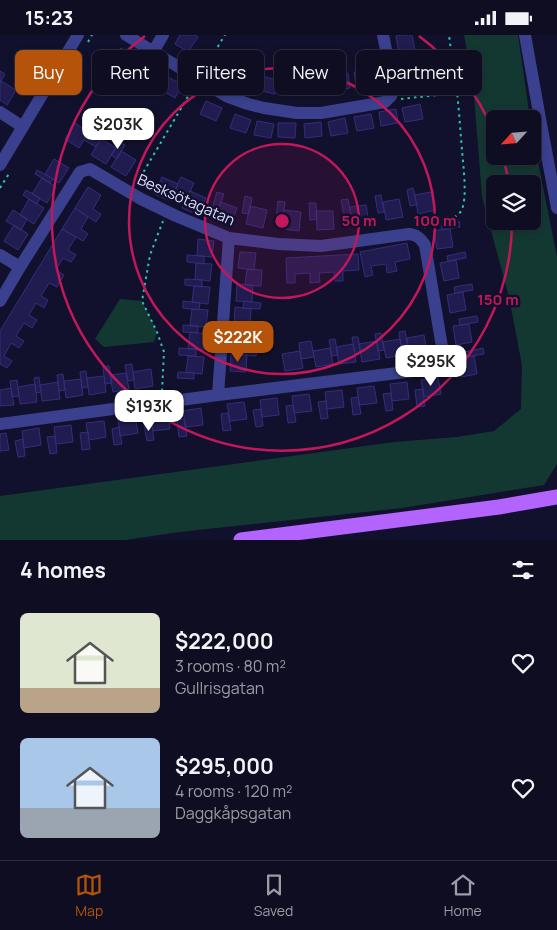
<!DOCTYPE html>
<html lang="en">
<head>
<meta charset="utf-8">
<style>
  body { margin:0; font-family:Manrope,sans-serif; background:#1c1b2f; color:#f1f3f6; height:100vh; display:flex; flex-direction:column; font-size:19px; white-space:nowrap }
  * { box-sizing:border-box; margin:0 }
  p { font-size:16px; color:#9b9ca5 }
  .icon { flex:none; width:28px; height:28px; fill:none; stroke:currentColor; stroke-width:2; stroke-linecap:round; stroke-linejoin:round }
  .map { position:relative; height:505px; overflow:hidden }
  .drawer { display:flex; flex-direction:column; background:#0e0d22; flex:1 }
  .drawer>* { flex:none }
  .top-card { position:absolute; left:15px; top:15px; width:528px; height:45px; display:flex; gap:10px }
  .needle { width:32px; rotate:244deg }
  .fabs { position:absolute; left:486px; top:75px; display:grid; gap:10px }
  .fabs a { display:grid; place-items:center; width:55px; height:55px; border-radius:8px; background:#0e0d22; box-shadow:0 2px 8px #0003,0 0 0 1px #2e2d40; font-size:25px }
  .price { position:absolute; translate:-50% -42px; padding:0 11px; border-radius:10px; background:#fff; color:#222; font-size:16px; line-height:32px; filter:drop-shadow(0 1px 2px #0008) }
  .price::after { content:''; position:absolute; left:50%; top:30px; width:15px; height:11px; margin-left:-8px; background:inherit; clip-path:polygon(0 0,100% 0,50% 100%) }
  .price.on { background:#b45309; color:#fff }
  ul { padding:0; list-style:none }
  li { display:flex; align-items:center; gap:15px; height:125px; padding:0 20px }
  li span { display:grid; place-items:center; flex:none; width:140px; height:100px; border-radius:8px; color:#555 }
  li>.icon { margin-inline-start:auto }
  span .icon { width:60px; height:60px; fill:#fffc; stroke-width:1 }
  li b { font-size:21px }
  h2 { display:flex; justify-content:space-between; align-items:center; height:60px; padding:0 20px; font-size:21px }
  .pill { padding:0 18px; border-radius:8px; background:#0e0d22; box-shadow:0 2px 8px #0003,0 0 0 1px #2e2d40; font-size:18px; line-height:45px }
  .pill.on { background:#b45309; color:#fff }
  .status { display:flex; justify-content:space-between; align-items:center; height:35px; padding:0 25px; background:#0e0d22; direction:ltr }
  .status svg { height:14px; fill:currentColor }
  .tabs { display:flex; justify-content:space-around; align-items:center; height:70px; border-top:1px solid #2e2d40; background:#0e0d22; font-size:14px; color:#9b9ca5 }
  .tabs a { display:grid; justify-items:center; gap:2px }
  .tabs .on { color:#b45309 }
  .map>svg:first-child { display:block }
  .green { fill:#133832; fill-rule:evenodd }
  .building { fill:#201c4f; stroke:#342d7c }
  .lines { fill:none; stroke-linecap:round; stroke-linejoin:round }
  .path { stroke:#2cc4aa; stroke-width:2; stroke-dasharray:2.5 4; stroke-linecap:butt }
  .minor { stroke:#3a408e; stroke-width:12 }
  .major { stroke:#b364ff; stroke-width:15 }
  .ring { fill:none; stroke:#c2185b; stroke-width:2.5 }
  .labels { text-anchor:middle; stroke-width:5; stroke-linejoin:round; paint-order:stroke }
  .street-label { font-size:15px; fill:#ddf; stroke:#12112d }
  .centre { fill:#c2185b; stroke:#12112d; stroke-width:2.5 }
  .ring-label { font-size:15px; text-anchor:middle; font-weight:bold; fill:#c2185b; stroke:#12112d; stroke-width:5; stroke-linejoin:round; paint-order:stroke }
</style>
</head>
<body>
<div class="status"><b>15:23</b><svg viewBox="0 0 49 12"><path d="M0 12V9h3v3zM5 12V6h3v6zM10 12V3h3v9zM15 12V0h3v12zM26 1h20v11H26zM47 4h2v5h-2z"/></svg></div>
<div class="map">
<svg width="557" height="505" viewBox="0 0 557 505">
  <rect width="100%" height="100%" fill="#12112d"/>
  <path class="green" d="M464,0H518L530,84H495V121H532L533,102L557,222V429L544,450L402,473L179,497L125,505H0V461L394,407L457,402L494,396L521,374L522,330L509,262L482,162L473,48ZM495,149H532V186H495Z
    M120,264L142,266L157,297L154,307L104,312L95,304Z"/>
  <path class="building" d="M180,0H195L198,2L188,17L175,9Z
    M399,0H412L415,16L399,19L396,1Z
    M121,13L135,22L127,34L113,25Z
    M427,23V29L409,32L408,26Z
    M146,29L161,38L153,50L139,41Z
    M231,29L247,35L242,51L225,44Z
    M418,30L421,48L405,51L402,33Z
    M371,34L374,48L356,51L354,37Z
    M0,36L5,39L0,48Z
    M348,38L350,53L333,56L331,42Z
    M261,41L278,45L275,59L258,55Z
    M168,42L182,50L175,63L160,54Z
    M323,42L325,56L307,58L306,44Z
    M282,45H299V59H282Z
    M1,46L16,55L7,70L0,65V48Z
    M206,66L222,73L216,86L200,79Z
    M420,69L423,84L405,87L402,73Z
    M396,74L398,88L381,91L379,77Z
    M235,79L251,85L246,98L230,93Z
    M371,79L374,93L357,96L354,82Z
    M345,83L348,98L331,101L328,87Z
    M257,86L274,89L271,103L254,100Z
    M321,87L322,101L305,103L304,89Z
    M75,88L89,97L79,113L65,104Z
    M278,88H296L295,103L278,102Z
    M93,91L105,98L96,112L84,105Z
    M101,104L116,113L106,129L91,120Z
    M119,107L125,110L117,124L111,120Z
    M121,116L136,125L126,141L111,132Z
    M54,124L69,133L59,148L45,139Z
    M37,135L53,144L50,148L35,139Z
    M162,142L178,149L170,166L154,159Z
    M181,142L194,148L187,163L174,157Z
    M42,143L56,152L47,168L32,159Z
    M88,152L101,160L93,174L101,179L96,187L75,173Z
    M413,153L417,170L410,171L407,155Z
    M26,155L40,163L37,169L23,160Z
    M190,156L206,163L198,180L182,173Z
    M217,157L224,159L218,175L212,173Z
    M431,157L435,175L418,179L415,160Z
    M381,160L384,177L378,178L375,161Z
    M245,161L252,163L249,179L242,178Z
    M29,164L44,173L34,189L20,180Z
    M348,164L351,180L344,181L341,165Z
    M399,164L403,182L386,185L383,167Z
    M278,166L285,167L283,183H276Z
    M221,167L237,173L231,190L215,185Z
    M309,168H316L317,184L310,185Z
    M366,170L369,188L352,191L350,172Z
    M250,171L267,175L263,193L246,189Z
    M75,173L88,182L81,194L88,199L83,206L62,194Z
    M13,175L27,184L21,195L6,186Z
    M284,175L301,177L299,196L282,194Z
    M316,176H333L334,194L317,195Z
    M459,186L460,192L442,195L441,189Z
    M14,190L28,199L18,215L4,206Z
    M450,193L453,212L437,214L434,196Z
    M62,194L76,202L68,215L76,220L71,227L63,223L56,235L64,240L57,252L49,248L41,261L48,265L44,273L36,268L29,280L37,285L32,293L24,288L16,301L24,306L19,313L11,308L4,321L12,326L7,333L0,329V296Z
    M198,204L214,206L212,222L197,221Z
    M407,208L410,224L395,227L397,236L387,238L386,229L371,231L373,240L365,242L360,217Z
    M240,217L256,218L254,235L238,233Z
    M465,217L466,223L448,226L447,221Z
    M358,219L359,235L343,236V246H335L334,237L319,238L320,247L310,248V238L295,239V248H287L286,223Z
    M187,220L204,221V229L187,227Z
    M456,225L459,243L444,246L440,228Z
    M196,228L212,229L210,246L195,244Z
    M247,234L262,235L261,251L245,250Z
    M185,244L202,245V252L185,250Z
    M237,249L253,250L252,267L236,266Z
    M472,249L473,255L455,258L454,252Z
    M194,251L210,252L208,269L192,267Z
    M463,257L466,275L450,278L447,260Z
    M183,266L200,268L199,275L183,273Z
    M244,266L261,268L260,274L243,273Z
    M235,272L251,274L250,290L234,289Z
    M192,274L208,275L206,292L190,291Z
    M477,281L478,287L460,290L459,284Z
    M469,289L472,307L456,310L453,291Z
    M183,290L198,291V298L183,297Z
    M242,290L259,291V297L241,296Z
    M233,295L249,297L248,313L232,312Z
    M405,296L408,312L401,313L399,297Z
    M190,297L206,299L204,315L188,314Z
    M381,298L384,315L378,316L375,299Z
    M424,300L427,317L410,320L407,303Z
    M352,302H358L361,318L355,319Z
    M335,304L338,320L332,321L329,305Z
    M400,304L403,320L386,323L383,307Z
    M311,306L314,322L301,324L299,308Z
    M377,306L380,324L362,327L359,309Z
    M353,309L356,327L339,329L336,312Z
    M179,313L196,314V321L179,320Z
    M240,313L257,314L256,321L239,320Z
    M330,313L333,329L316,332L313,316Z
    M483,313L484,319L466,322L465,317Z
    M300,316L303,333L285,336L282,319Z
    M231,319L247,320L246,337L230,336Z
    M188,321L204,322L202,339L186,337Z
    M474,321L477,339L461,342L458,324Z
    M132,329L134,345L128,346L125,330Z
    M109,331L112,348L105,349L103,332Z
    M151,334L153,351L135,354L133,337Z
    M86,336L88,352L82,353L80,337Z
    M178,337L194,338V344L177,343Z
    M126,338L129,354L113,357L110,340Z
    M63,339L65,355L59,356L57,340Z
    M104,341L106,357L89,360L87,343Z
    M39,342L41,357L36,358L34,343Z
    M438,343L441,359L424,362L421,345Z
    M81,344L83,360L66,363L64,346Z
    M17,345L19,361L12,362L10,346Z
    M58,347L60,364L42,366L40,350Z
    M407,347L409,364L392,366L390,349Z
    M35,349L37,367L20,369L18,352Z
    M374,351L377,368L359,370L357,353Z
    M11,353L14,370L0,371V355Z
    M423,354L425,371L417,372L415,355Z
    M342,355L344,372L327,374L325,357Z
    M391,358L393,375L386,376L383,359Z
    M309,359L312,376L294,378L292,361Z
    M358,362L361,379L353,380L351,363Z
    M277,363L279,380L262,382L260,365Z
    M326,366L328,383L321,384L318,367Z
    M244,367L247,384L230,386L227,369Z
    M293,370L296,387L288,388L286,371Z
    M201,373L203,390L186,392L183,376Z
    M261,374L263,391L256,392L253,375Z
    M168,377L170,394L153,396L151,380Z
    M228,378L231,395L223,396L221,379Z
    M135,381L138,398L120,401L118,384Z
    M184,384L187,401L179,402L177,385Z
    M104,386L106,402L89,405L86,388Z
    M152,388L154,405L147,406L144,389Z
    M71,390L73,407L56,409L54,392Z
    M119,392L122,409L114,410L112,394Z
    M39,393L41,410L24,413L22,396Z
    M88,397L90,414L82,415L80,398Z
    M6,398L9,415L0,416V399Z
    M55,401L57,418L50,419L47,402Z
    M23,404L25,421L18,422L15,406Z"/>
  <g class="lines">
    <path class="path" d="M88,7L92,0
      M204,34L225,0
      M401,64L438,60L457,50
      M137,148L193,53
      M0,153L10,137
      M424,193C434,183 453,189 461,176C468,165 463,129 462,115C460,93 459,71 456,50C454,33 451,17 449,0
      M162,356L164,317L157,297L142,266L150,220L163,186"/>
    <path class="minor" d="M126,0L226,61L248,69L264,73L297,78H321L385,67L391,61L394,53L383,0
      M525,0L541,89L557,173
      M153,17L163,0
      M0,77L23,92
      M0,130L78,0
      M0,220L20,232L80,137L90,134L141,164L176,181L229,203L278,209L321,211L409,199C417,200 420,203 425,210L443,318C441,328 439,331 430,334L218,360L0,389
      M0,266L20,232
      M218,360L229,203"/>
    <path class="major" d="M241,505L499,472L557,462"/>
  </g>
  <circle cx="282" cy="186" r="77" fill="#c2185b" fill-opacity=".12"/>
  <g class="ring">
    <circle cx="282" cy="186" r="77"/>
    <circle cx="282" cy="186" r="153"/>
    <path d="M512 188A230 230 0 1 1 145 1M419 1A230 230 0 0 1 494 98M503 123A230 230 0 0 1 509 148"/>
  </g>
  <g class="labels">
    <g class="street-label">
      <text transform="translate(186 165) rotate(24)" y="5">Besksötagatan</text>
    </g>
  </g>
  <circle cx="282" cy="186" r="8" class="centre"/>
  <g class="ring-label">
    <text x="359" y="191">50 m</text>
    <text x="435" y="191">100 m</text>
    <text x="498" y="270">150 m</text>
  </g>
</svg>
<div class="fabs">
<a><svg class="needle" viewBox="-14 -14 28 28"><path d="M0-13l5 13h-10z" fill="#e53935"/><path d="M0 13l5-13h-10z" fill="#9b9ca5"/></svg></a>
<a><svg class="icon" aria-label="layers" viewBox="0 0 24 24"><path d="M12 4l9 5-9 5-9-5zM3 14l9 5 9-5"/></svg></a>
</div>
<b class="price" style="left:118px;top:115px">$203K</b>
<b class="price on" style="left:238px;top:328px">$222K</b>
<b class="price" style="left:431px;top:352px">$295K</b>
<b class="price" style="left:149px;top:397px">$193K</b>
<div class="top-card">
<a class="pill on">Buy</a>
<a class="pill">Rent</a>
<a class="pill">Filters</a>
<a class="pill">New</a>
<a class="pill">Apartment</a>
</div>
</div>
<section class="drawer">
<h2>4 homes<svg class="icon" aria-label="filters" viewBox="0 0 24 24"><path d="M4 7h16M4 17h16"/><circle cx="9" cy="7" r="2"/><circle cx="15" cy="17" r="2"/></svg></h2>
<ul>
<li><span style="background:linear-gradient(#dfe7d0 75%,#b9a48a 0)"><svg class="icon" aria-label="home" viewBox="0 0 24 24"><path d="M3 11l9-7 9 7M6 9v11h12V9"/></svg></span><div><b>$222,000</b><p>3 rooms · 80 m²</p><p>Gullrisgatan</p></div><svg class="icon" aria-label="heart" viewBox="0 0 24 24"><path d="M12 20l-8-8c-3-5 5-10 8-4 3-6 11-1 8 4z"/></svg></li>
<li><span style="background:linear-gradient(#a9c7e8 70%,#9aa5b1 0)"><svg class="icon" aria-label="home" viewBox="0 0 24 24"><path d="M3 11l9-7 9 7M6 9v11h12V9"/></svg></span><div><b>$295,000</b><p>4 rooms · 120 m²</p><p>Daggkåpsgatan</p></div><svg class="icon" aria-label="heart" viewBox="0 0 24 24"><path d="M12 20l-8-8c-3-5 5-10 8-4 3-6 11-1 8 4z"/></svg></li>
</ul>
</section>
<nav class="tabs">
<a class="on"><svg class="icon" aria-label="map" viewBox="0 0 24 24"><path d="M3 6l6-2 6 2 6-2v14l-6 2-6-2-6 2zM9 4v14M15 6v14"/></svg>Map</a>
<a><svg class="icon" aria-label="saved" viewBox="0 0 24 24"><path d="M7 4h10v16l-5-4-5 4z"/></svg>Saved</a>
<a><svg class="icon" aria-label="home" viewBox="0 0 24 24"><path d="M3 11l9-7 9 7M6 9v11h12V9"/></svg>Home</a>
</nav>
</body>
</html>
